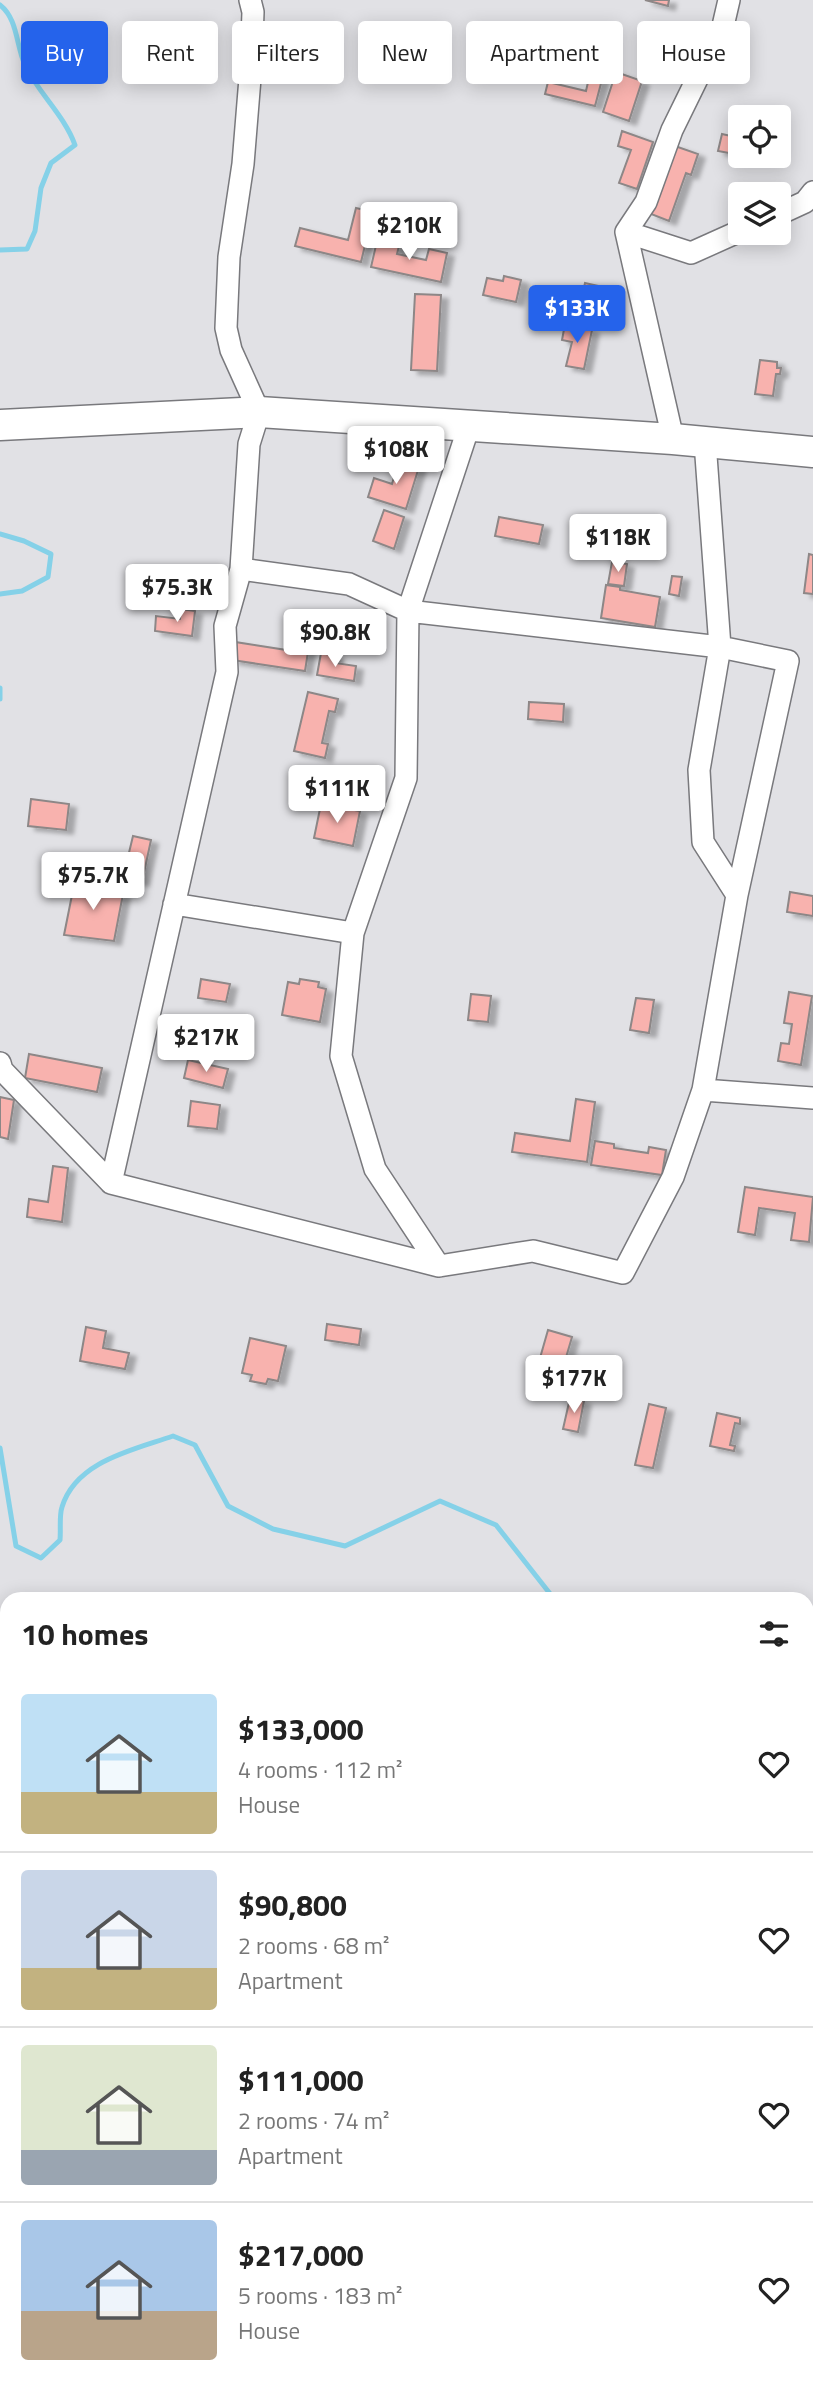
<!DOCTYPE html>
<html lang="en">
<head>
<meta charset="utf-8">
<style>
  body { margin:0; font-family:"Titillium Web",sans-serif; background:#f2f2f2; color:#222; height:100vh; display:flex; flex-direction:column; font-size:26px; white-space:nowrap }
  * { box-sizing:border-box; margin:0 }
  p { font-size:23px; color:#767676 }
  .icon { flex:none; width:38px; height:38px; fill:none; stroke:currentColor; stroke-width:2; stroke-linecap:round; stroke-linejoin:round }
  .map { position:relative; flex:1; overflow:hidden }
  .sheet { position:absolute; left:0px; top:1592px; width:814px; height:800px; display:flex; flex-direction:column; background:#fff; border-radius:21px 21px 0 0; box-shadow:0 4px 18px #0003 }
  .sheet>* { flex:none }
  .guide { position:absolute; left:21px; top:21px; width:772px; height:63px; display:flex; gap:14px }
  .buttons { position:absolute; left:728px; top:105px; display:grid; gap:14px }
  .buttons a { display:grid; place-items:center; width:63px; height:63px; border-radius:7px; background:#fff; box-shadow:0 4px 18px #0003; font-size:35px }
  .price { position:absolute; translate:-50% -60px; padding:0 16px; border-radius:7px; background:#fff; color:#222; font-size:23px; line-height:46px; filter:drop-shadow(0 2px 4px #0008) }
  .price::after { content:''; position:absolute; left:50%; top:42px; width:21px; height:16px; margin-left:-10px; background:inherit; clip-path:polygon(0 0,100% 0,50% 100%) }
  .price.current { background:#2563eb; color:#fff }
  ul { padding:0; list-style:none }
  li { display:flex; align-items:center; gap:21px; height:175px; padding:0 21px }
  li+li { border-top:2px solid #e0e0e0 }
  li span { display:grid; place-items:center; flex:none; width:196px; height:140px; border-radius:7px; color:#555 }
  li>.icon { margin-inline-start:auto }
  span .icon { width:84px; height:84px; fill:#fffc; stroke-width:1 }
  li b { font-size:30px }
  h2 { display:flex; justify-content:space-between; align-items:center; height:84px; padding:0 21px; font-size:30px }
  .chip { padding:0 24px; border-radius:7px; background:#fff; box-shadow:0 4px 18px #0003; font-size:24px; line-height:63px }
  .chip.current { background:#2563eb; color:#fff }
  .map>svg:first-child { display:block }
  .lines { fill:none; stroke-linecap:round; stroke-linejoin:round }
  .stream { stroke:#85d1e8; stroke-width:5 }
  .building { fill:#f8b2ae; stroke:#8d8787; stroke-width:2; filter:url(#shadow) }
  .street-casing { stroke:#79797d; stroke-width:24 }
  .secondary-casing { stroke:#79797d; stroke-width:33 }
  .street { stroke:#fff; stroke-width:21 }
  .secondary { stroke:#fff; stroke-width:30 }
</style>
</head>
<body>
<div class="map">
<svg width="813" height="2392" viewBox="0 0 813 2392">
  <defs>
    <filter id="shadow"><feDropShadow dx="7" dy="4" stdDeviation="2" flood-color="#0004"/></filter>
  </defs>
  <rect width="100%" height="100%" fill="#e1e1e5"/>
  <g class="lines">
    <path class="stream" d="M0,5C18,19 16,46 25,65C39,94 64,115 75,145L51,163L41,188L35,231L27,249L0,250
      M0,534L24,541L51,554L48,577L22,591L0,594
      M0,688V699
      M0,1448L16,1546L41,1558L60,1540C61,1530 59,1516 62,1507C76,1461 133,1450 173,1436L195,1445L228,1506L273,1529L345,1546L440,1501L496,1525L555,1600
      M458,2392L459,2385"/>
  </g>
  <path class="building" d="M645,0H669L668,6Z
    M591,69L604,72L595,106L545,94L548,82L586,91Z
    M616,72L642,81L629,121L603,112Z
    M622,131L653,142L637,189L619,183L631,150L618,146Z
    M722,134L740,138V155L718,151Z
    M675,146L698,154L691,175L686,173L669,221L651,214Z
    M356,208L373,212L361,262L295,246L300,228L348,240Z
    M377,241L399,246L397,254L426,260L429,249L447,253L441,282L371,267Z
    M504,276L521,280L516,302L483,295L487,278L503,281Z
    M585,283L603,287L596,319L558,311L562,293L582,297Z
    M415,294L441,295L437,371L411,370Z
    M565,324L592,330L584,369L566,366L572,342L562,340Z
    M760,360L777,362V368H781L780,374H776L773,396L755,394Z
    M399,460L419,467L406,509L368,497L374,478L392,484Z
    M384,510L404,517L394,549L373,541Z
    M499,517L543,525L539,544L495,536Z
    M809,554L813,555V594L804,593Z
    M612,562L627,564L624,586L608,584Z
    M672,576L682,577L679,596L669,594Z
    M606,585L620,587V590L660,597L655,627L601,618Z
    M181,609L195,611L192,636L155,631L156,616L180,619Z
    M295,637L310,639L305,671L232,660L235,642L293,651Z
    M321,653L336,656L335,663L356,666L354,681L317,675Z
    M308,692L338,699L335,712L329,711L322,743L328,744L325,758L294,751Z
    M529,702L564,704L563,722L528,719Z
    M31,799L69,804L66,830L28,826Z
    M321,804L360,811L353,846L314,838Z
    M133,836L151,840L142,882L96,872L99,855L127,861Z
    M75,880L97,884L95,889L123,894L114,941L64,935Z
    M790,892L813,896V916L787,912Z
    M201,979L230,984L226,1002L198,998Z
    M300,979L319,982L318,987L326,989L320,1022L282,1015L288,982L299,984Z
    M789,992L812,996L801,1065L778,1061L781,1043L789,1044L792,1024L784,1023Z
    M471,994L491,996L488,1022L468,1020Z
    M636,998L654,1000L649,1033L630,1030Z
    M29,1054L102,1068L97,1092L25,1078Z
    M188,1060L228,1069L223,1088L184,1078Z
    M0,1097L14,1100L8,1139L0,1137Z
    M576,1099L595,1102L587,1162L512,1152L515,1133L570,1141Z
    M191,1101L220,1105L217,1129L188,1126Z
    M595,1141L614,1144V1148L648,1153L649,1147L666,1150L662,1175L591,1165Z
    M53,1166L68,1168L62,1222L27,1217L29,1199L48,1202Z
    M745,1187L813,1197L809,1242L791,1240L795,1213L759,1208L755,1235L738,1232Z
    M327,1324L361,1329L359,1345L325,1340Z
    M86,1327L106,1331L103,1348L129,1353L125,1369L80,1361Z
    M548,1330L572,1337L562,1371L538,1365Z
    M250,1338L286,1346L278,1381L268,1379L266,1384L250,1381L252,1375L242,1373Z
    M570,1398L584,1401L578,1432L563,1429Z
    M649,1404L666,1408L653,1468L635,1465Z
    M717,1413L740,1418V1424L735,1423L730,1445L735,1446L734,1451L710,1446Z
    M7,2019V2044L0,2029V2022Z"/>
  <g class="lines">
    <defs>
      <path id="street" d="M779,214L805,202L813,192
        M626,232L691,253L740,231
        M469,426L408,611L406,778L353,933L341,1056L375,1169L439,1266L533,1251L623,1273L673,1177L703,1090L813,1098
        M673,439L626,232L646,202L672,130L723,26L729,0
        M241,569L349,584L408,611L720,647L699,770L703,842L737,895
        M174,904L353,933
        M0,1063L2,1070L111,1183L439,1266
        M703,1090L737,895L788,661L720,647L705,442
        M111,1183L227,672L225,626L241,569L249,444L259,412L231,350L226,328L229,257L243,164L251,66L253,12L250,0
        M0,1767L7,1774
        M164,2392L165,2385"/>
      <path id="secondary" d="M0,425L259,412L673,439L813,452"/>
    </defs>
    <use href="#street" class="street-casing"/>
    <use href="#secondary" class="secondary-casing"/>
    <use href="#street" class="street"/>
    <use href="#secondary" class="secondary"/>
  </g>
</svg>
<div class="buttons">
<a><svg class="icon" aria-label="locate" viewBox="0 0 24 24"><circle cx="12" cy="12" r="6"/><path d="M12 2v4M12 18v4M2 12h4M18 12h4"/></svg></a>
<a><svg class="icon" aria-label="layers" viewBox="0 0 24 24"><path d="M12 4l9 5-9 5-9-5zM3 14l9 5 9-5"/></svg></a>
</div>
<b class="price" style="left:409px;top:262px">$210K</b>
<b class="price current" style="left:577px;top:345px">$133K</b>
<b class="price" style="left:396px;top:486px">$108K</b>
<b class="price" style="left:618px;top:574px">$118K</b>
<b class="price" style="left:177px;top:624px">$75.3K</b>
<b class="price" style="left:335px;top:669px">$90.8K</b>
<b class="price" style="left:337px;top:825px">$111K</b>
<b class="price" style="left:93px;top:912px">$75.7K</b>
<b class="price" style="left:206px;top:1074px">$217K</b>
<b class="price" style="left:574px;top:1415px">$177K</b>
<div class="guide">
<a class="chip current">Buy</a>
<a class="chip">Rent</a>
<a class="chip">Filters</a>
<a class="chip">New</a>
<a class="chip">Apartment</a>
<a class="chip">House</a>
</div>
<section class="sheet">
<h2>10 homes<svg class="icon" aria-label="filters" viewBox="0 0 24 24"><path d="M4 7h16M4 17h16"/><circle cx="9" cy="7" r="2"/><circle cx="15" cy="17" r="2"/></svg></h2>
<ul>
<li><span style="background:linear-gradient(#bfe0f5 70%,#c2b280 0)"><svg class="icon" aria-label="home" viewBox="0 0 24 24"><path d="M3 11l9-7 9 7M6 9v11h12V9"/></svg></span><div><b>$133,000</b><p>4 rooms · 112 m²</p><p>House</p></div><svg class="icon" aria-label="heart" viewBox="0 0 24 24"><path d="M12 20l-8-8c-3-5 5-10 8-4 3-6 11-1 8 4z"/></svg></li>
<li><span style="background:linear-gradient(#c9d6e8 70%,#c2b280 0)"><svg class="icon" aria-label="home" viewBox="0 0 24 24"><path d="M3 11l9-7 9 7M6 9v11h12V9"/></svg></span><div><b>$90,800</b><p>2 rooms · 68 m²</p><p>Apartment</p></div><svg class="icon" aria-label="heart" viewBox="0 0 24 24"><path d="M12 20l-8-8c-3-5 5-10 8-4 3-6 11-1 8 4z"/></svg></li>
<li><span style="background:linear-gradient(#dfe7d0 75%,#9aa5b1 0)"><svg class="icon" aria-label="home" viewBox="0 0 24 24"><path d="M3 11l9-7 9 7M6 9v11h12V9"/></svg></span><div><b>$111,000</b><p>2 rooms · 74 m²</p><p>Apartment</p></div><svg class="icon" aria-label="heart" viewBox="0 0 24 24"><path d="M12 20l-8-8c-3-5 5-10 8-4 3-6 11-1 8 4z"/></svg></li>
<li><span style="background:linear-gradient(#a9c7e8 65%,#b9a48a 0)"><svg class="icon" aria-label="home" viewBox="0 0 24 24"><path d="M3 11l9-7 9 7M6 9v11h12V9"/></svg></span><div><b>$217,000</b><p>5 rooms · 183 m²</p><p>House</p></div><svg class="icon" aria-label="heart" viewBox="0 0 24 24"><path d="M12 20l-8-8c-3-5 5-10 8-4 3-6 11-1 8 4z"/></svg></li>
</ul>
</section>
</div>
</body>
</html>
